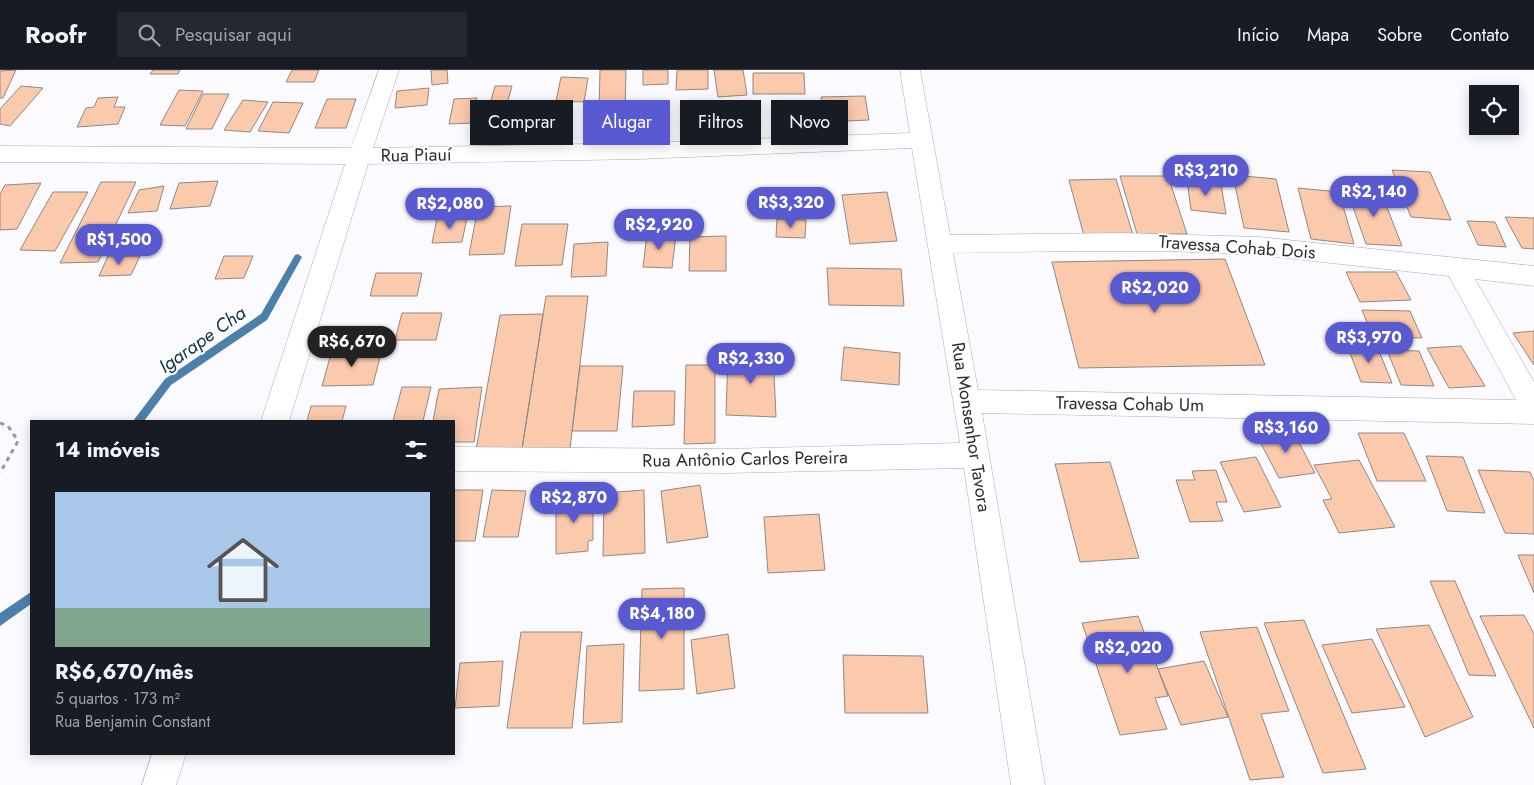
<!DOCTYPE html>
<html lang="pt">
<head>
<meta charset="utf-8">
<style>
  body { margin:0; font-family:Jost,sans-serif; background:#242831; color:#f1f3f6; height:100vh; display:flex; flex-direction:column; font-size:19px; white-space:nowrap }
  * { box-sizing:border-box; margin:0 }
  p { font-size:16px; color:#9ea1a6 }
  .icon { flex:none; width:28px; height:28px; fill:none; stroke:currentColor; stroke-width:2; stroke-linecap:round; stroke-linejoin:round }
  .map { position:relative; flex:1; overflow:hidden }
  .sheet { position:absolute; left:30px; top:350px; width:425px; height:335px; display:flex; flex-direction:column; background:#171b24; border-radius:0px; box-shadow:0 2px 12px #0003 }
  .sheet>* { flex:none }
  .hud { position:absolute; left:470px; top:30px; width:475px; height:45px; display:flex; gap:10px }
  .buttons { position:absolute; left:1469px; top:15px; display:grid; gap:10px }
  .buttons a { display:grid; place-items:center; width:50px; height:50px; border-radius:0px; background:#171b24; box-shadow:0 2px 12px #0003; font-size:25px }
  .price { position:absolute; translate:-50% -42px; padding:0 11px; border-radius:18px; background:#595ad2; color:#fff; font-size:16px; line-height:32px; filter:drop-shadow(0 1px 2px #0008) }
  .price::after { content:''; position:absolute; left:50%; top:30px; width:15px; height:11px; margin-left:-8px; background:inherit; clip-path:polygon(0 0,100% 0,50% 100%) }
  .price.current { background:#222; color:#fff }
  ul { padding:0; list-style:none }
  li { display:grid; align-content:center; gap:10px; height:265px; padding:0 25px }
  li+li { border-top:1px solid #363941 }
  li span { display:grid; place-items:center; height:155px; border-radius:0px; color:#555 }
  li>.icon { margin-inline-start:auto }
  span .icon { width:90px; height:90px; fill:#fffc; stroke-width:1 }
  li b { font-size:21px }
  h2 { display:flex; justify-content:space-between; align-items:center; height:60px; padding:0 25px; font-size:21px }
  .pill { padding:0 18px; border-radius:0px; background:#171b24; box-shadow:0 2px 12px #0003; font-size:18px; line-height:45px }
  .pill.current { background:#595ad2; color:#fff }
  header { display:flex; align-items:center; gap:30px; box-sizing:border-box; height:70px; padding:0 25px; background:#171b24; border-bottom:1px solid #363941 }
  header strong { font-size:24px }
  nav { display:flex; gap:28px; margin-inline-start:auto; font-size:18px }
  .search { width:350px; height:45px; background:#242831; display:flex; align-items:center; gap:12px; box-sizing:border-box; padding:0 18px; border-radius:0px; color:#9ea1a6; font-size:19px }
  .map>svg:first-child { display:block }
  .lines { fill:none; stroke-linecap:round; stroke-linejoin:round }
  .stream { fill:#4a80aa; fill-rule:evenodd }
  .building { fill:#fbc9ab; stroke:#918984 }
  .minor-casing { stroke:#abaab3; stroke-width:1 }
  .path { stroke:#98989b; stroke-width:3; stroke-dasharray:4.5 4.5; stroke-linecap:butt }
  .minor { fill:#fff; fill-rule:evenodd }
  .labels { text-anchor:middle; stroke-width:4; stroke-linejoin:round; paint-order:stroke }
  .street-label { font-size:18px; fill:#2d2d30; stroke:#fff }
  .water-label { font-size:19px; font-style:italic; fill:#12334b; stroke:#fff }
</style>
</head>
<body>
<header>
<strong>Roofr</strong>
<div class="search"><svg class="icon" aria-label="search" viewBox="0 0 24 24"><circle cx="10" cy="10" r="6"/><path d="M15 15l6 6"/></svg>Pesquisar aqui</div>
<nav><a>Início</a><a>Mapa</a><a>Sobre</a><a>Contato</a></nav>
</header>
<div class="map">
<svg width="1534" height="715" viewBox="0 0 1534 715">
  <rect width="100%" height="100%" fill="#fbfafe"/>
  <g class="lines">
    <path class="stream" d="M298,184L302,187L267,250L171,315L144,351H133L165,309L261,244L295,185Z
      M31,522V534L0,556V543Z"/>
  </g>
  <path class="building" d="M16,0L3,28H0V1Z
    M153,0H180L178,4H150Z
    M292,0H319L314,12H286Z
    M431,0H447L448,13L432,15Z
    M600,0H626L625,39L599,40Z
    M643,0H668V14L643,15Z
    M677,0H708V19L676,20Z
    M714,0H743L747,25L718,27Z
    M753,3H804L805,24H753Z
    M561,7L588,8L584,32L556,31Z
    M21,16L43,18L10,56L0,54V39Z
    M495,16H512L505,41H488Z
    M429,18L427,35L395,38L397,21Z
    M179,20L203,21L185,56L160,55Z
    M203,24H229L212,59H186Z
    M865,26L869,50L824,52L821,27Z
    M118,27L114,37H125L118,54L77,57L86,38L94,37L98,28Z
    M477,28L473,53L449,54L454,29Z
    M327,29H356L346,58H315Z
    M243,30L268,32L250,62L224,60Z
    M273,32L303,33L289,63L258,61Z
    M1392,100L1430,102L1451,150L1411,147Z
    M1233,105L1276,109L1289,162L1244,158Z
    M1120,106H1168L1187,164H1137Z
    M1116,109L1133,165L1084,166L1069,110Z
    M1187,110L1221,114L1226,144L1191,140Z
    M218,111L210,136L170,139L179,113Z
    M101,112H136L98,192L60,193Z
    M41,113L17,159L0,160V124L5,115Z
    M164,116L157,141L128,143L139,120Z
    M1298,118L1339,122L1354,174L1311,169Z
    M1347,120L1381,122L1402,176L1366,174Z
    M53,122H88L55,181L20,180Z
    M887,122L897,171L850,174L842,125Z
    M511,136L504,184L469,185L478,137Z
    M467,147L462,172L432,173L437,148Z
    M1505,147L1534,148V179L1522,178Z
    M777,149L806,150L805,168L776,167Z
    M1467,151L1495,152L1506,177L1478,175Z
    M522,154H568L562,195L515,196Z
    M647,164L676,165L672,198L643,197Z
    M726,166V201H689L690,167Z
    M608,172L606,206L571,207L574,174Z
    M108,186H140L131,205L99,206Z
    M224,186H253L244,208L215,209Z
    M1225,189L1265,295L1079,298L1052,192Z
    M827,198L901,199L904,236L829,235Z
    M1346,202H1396L1411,230L1360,232Z
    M376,203H422L417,226H370Z
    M546,226H588L570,379H522Z
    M1362,240L1410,241L1422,268L1373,267Z
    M402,243H442L436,270H395Z
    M543,244L522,379L476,380L500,245Z
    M1534,261V295L1513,263Z
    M1347,275L1377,276L1392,313L1361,312Z
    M1461,276L1485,316L1449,318L1427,278Z
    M844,277L900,283L899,315L841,310Z
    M382,279L373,315L322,316L332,280Z
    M1387,280L1419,281L1434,316L1401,315Z
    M773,282L776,347L726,345L728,284Z
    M686,295H715V373L684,374Z
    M580,296H623L617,361H572Z
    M402,317H431L423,351H393Z
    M482,317L474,372H454V351H433L439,319Z
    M634,321H675L674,355L632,357Z
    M311,336H346L342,351H307Z
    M1293,361L1315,403L1279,408L1257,366Z
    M1358,363H1404L1426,411H1377Z
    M1426,386L1463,387L1485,443L1447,441Z
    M1256,387L1281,437L1244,442L1220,392Z
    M1359,390L1395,457L1339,463L1323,430L1332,429L1314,395Z
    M1110,392L1139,488L1080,492L1055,394Z
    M1216,400L1227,432H1216L1223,451L1190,452L1176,410H1195L1192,401Z
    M1478,400L1530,402L1534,411V464L1505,463Z
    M700,415L708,467L667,473L661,421Z
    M454,420H483L475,471H454Z
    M492,420L526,421L518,467H483Z
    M644,420L645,483L603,486L604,423Z
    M593,424V470L588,471V481L556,484V428Z
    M819,444L825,500L768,503L764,447Z
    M1518,485H1534V523Z
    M1430,511H1455L1496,606L1469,605Z
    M684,518V619L639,621L642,519Z
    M1524,545L1534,564V658L1480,546Z
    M1138,546L1168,626L1155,628L1167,659L1120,665L1082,553Z
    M1304,550L1366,699L1323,703L1264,553Z
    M1429,555L1473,647L1425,667L1376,559Z
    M1257,557L1289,641L1261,644L1284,707L1250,710L1200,562Z
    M521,562H582L572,658H507Z
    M728,564L735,618L697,624L691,570Z
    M1372,569L1405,637L1352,643L1322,575Z
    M624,574L622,652L583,654L587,576Z
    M843,585L923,586L928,643H845Z
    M503,591L499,636L455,638L460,593Z
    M1204,591L1228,647L1181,655L1158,599Z"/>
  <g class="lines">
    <defs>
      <path id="minor" d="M379,0H399L373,78L639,73L910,63L900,0H920L950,165L1122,163L1259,167L1534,196V216L1475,209L1534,312V354L982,343L1045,715H1011L964,398L726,403L454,401V377L726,379L960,373L912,78L639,89L368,94L289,351H261L345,94L0,92V76L351,78ZM1076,181H1168L1259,185L1449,206L1516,330L978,320L953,183Z
        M152,684H186L176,715H142Z"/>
    </defs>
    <use href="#minor" class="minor-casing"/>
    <path class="path" d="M0,353L8,356L18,371L0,403"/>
    <use href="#minor" class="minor"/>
  </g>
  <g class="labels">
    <g class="street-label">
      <text transform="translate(416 85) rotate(-1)" y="6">Rua Piauí</text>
      <text transform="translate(1237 177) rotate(4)" y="6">Travessa Cohab Dois</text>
      <text transform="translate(1130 334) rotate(1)" y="6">Travessa Cohab Um</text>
      <text transform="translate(971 357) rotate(81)" y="6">Rua Monsenhor Tavora</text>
      <text transform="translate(745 389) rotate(-1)" y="6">Rua Antônio Carlos Pereira</text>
    </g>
    <g class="water-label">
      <text transform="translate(202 269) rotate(-35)" y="7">Igarape Cha</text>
    </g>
  </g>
</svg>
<div class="buttons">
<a><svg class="icon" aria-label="locate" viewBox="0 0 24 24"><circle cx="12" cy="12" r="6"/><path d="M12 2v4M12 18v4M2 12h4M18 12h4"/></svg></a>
</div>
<b class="price" style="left:1206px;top:127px">R$3,210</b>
<b class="price" style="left:1374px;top:148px">R$2,140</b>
<b class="price" style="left:791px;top:159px">R$3,320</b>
<b class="price" style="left:450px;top:160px">R$2,080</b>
<b class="price" style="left:659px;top:181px">R$2,920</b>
<b class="price" style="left:119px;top:196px">R$1,500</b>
<b class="price" style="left:1155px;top:244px">R$2,020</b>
<b class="price" style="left:1369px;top:294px">R$3,970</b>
<b class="price current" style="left:352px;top:298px">R$6,670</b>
<b class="price" style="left:751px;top:315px">R$2,330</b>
<b class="price" style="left:1286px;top:384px">R$3,160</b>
<b class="price" style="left:574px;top:454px">R$2,870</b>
<b class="price" style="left:662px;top:570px">R$4,180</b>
<b class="price" style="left:1128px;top:604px">R$2,020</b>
<div class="hud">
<a class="pill">Comprar</a>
<a class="pill current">Alugar</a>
<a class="pill">Filtros</a>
<a class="pill">Novo</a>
</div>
<section class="sheet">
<h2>14 imóveis<svg class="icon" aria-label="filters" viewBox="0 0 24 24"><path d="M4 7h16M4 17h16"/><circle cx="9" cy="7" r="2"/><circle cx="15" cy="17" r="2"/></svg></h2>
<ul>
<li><span style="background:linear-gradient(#a9c7e8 75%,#7fa58c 0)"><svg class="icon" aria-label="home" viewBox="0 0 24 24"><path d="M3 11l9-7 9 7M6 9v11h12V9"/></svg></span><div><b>R$6,670/mês</b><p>5 quartos · 173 m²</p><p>Rua Benjamin Constant</p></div></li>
</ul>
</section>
</div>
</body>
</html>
